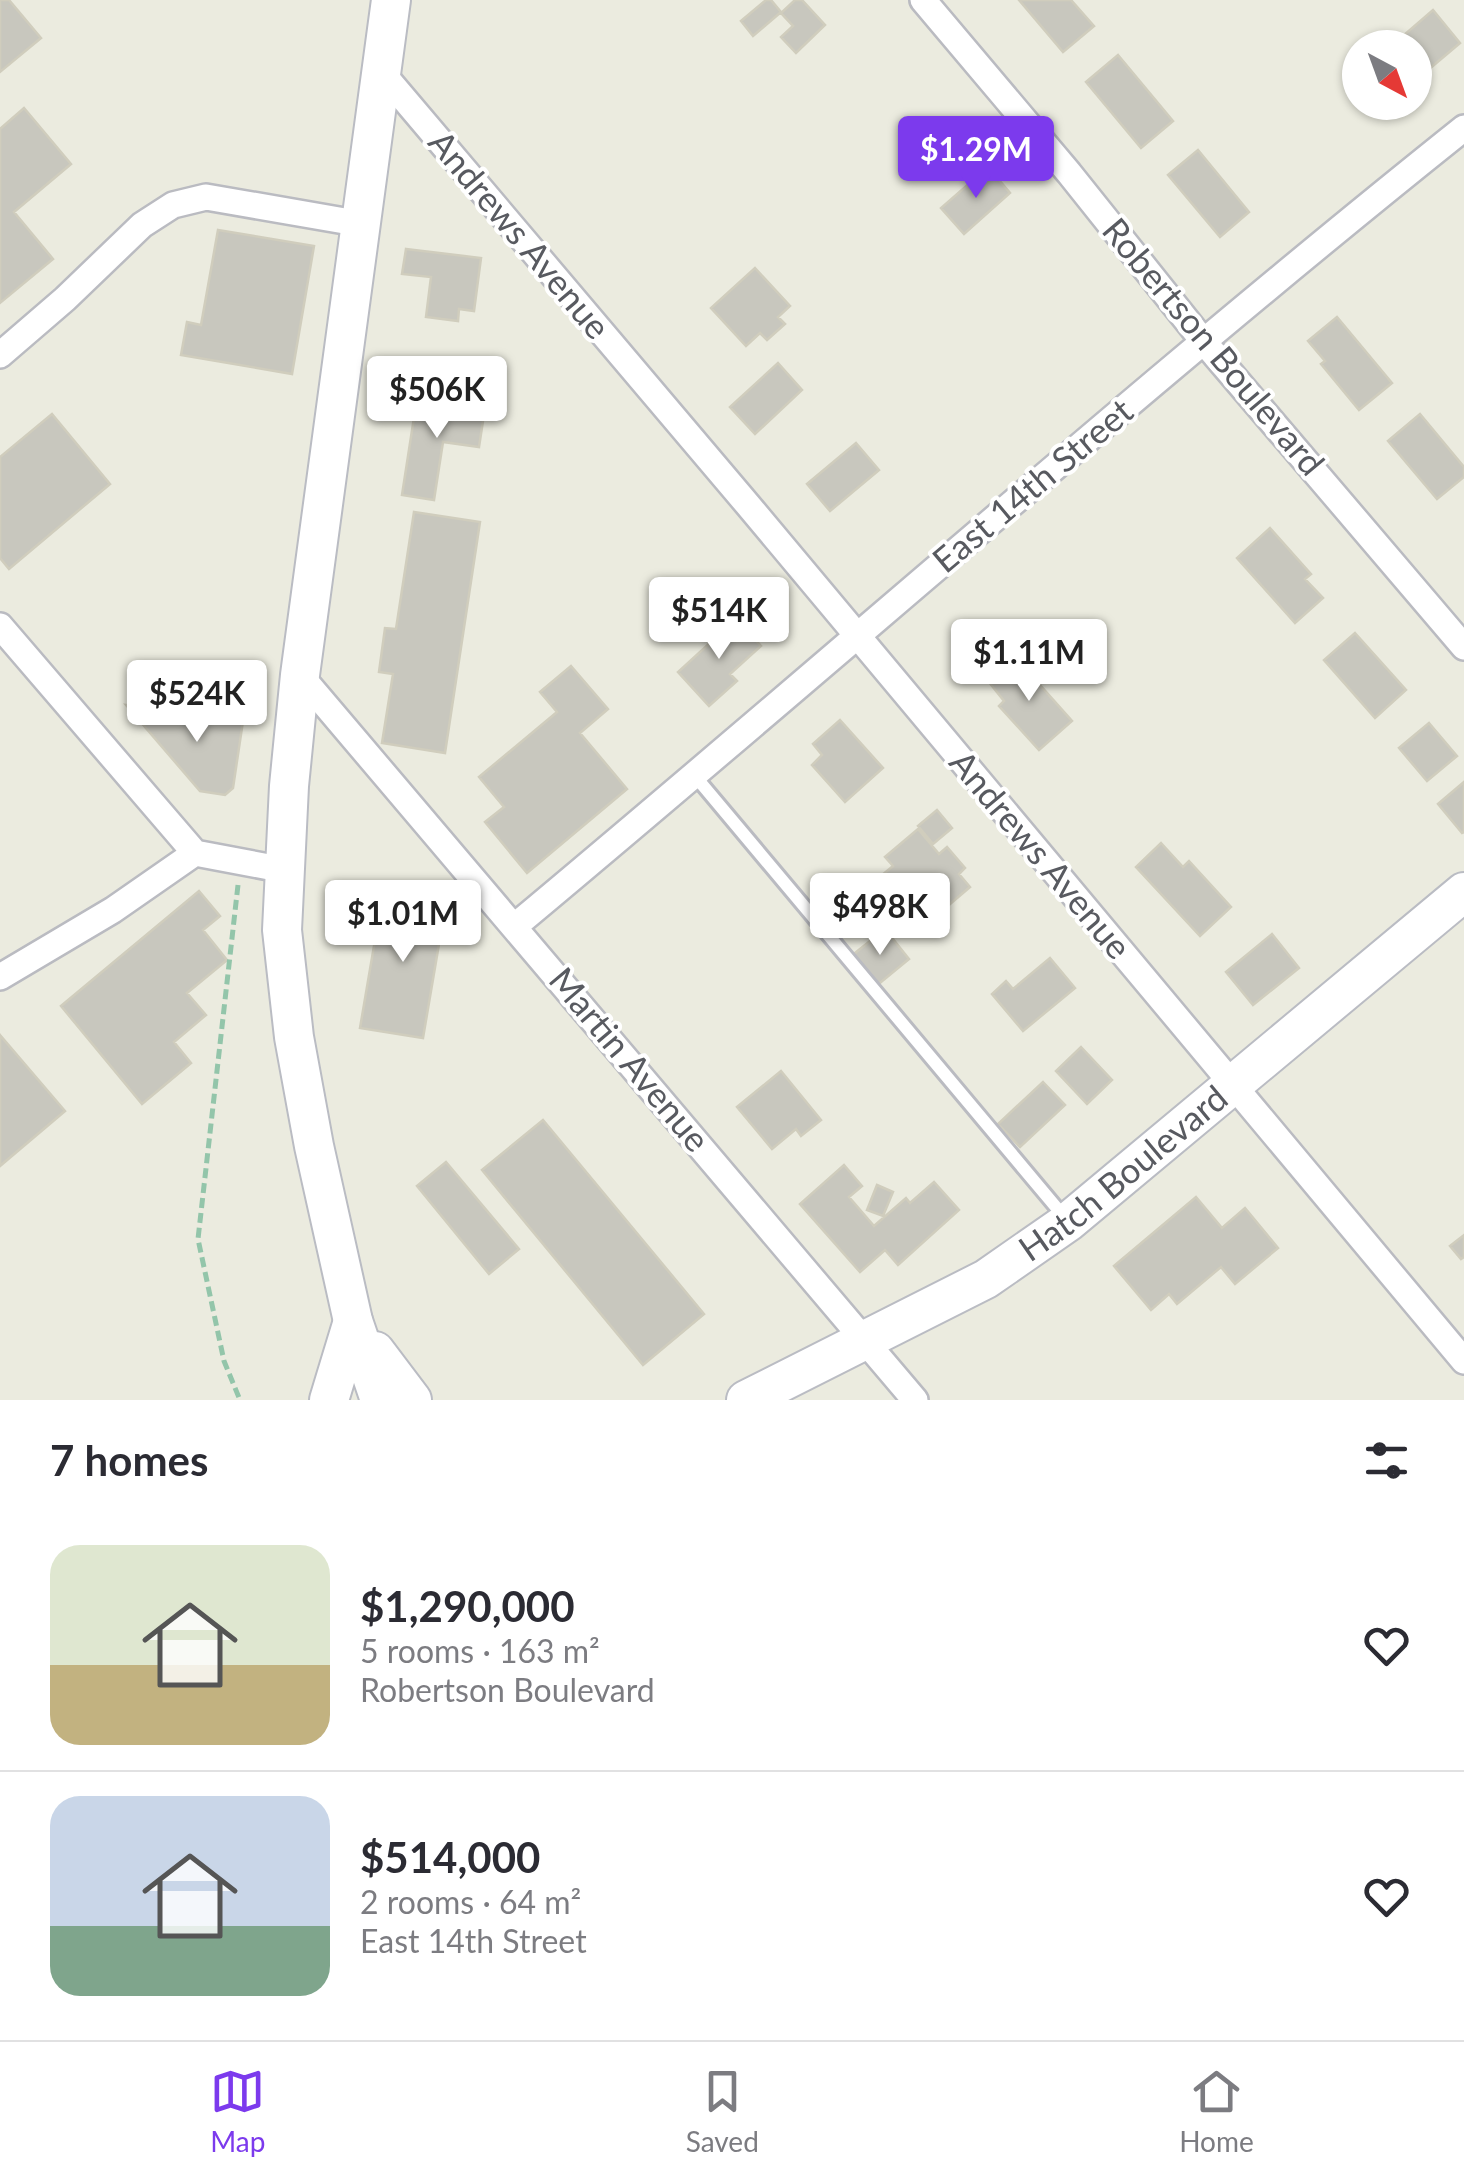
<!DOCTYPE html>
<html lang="en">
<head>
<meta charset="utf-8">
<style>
  body { margin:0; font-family:Lato,sans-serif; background:#f7f7f7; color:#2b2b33; height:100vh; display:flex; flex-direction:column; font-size:38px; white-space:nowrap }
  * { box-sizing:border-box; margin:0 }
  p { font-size:32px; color:#7c7c81 }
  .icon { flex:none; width:55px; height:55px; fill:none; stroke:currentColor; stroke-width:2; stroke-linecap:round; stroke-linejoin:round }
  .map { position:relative; height:1400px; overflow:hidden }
  .panel { display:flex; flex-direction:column; background:#fff; flex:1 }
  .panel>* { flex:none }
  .needle { width:65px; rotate:139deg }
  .tools { position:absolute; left:1342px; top:30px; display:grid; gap:20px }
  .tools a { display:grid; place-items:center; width:90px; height:90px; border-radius:50%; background:#fff; box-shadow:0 2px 8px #0004; font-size:50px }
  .price { position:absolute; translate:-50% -85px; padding:0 22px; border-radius:10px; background:#fff; color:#222; font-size:32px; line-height:65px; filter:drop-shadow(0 2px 5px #0008) }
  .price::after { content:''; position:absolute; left:50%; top:60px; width:30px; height:22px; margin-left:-15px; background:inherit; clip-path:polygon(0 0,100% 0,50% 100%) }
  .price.selected { background:#7c3aed; color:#fff }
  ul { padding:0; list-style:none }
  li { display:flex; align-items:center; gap:30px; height:250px; padding:0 50px }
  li+li { border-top:2px solid #e1e1e2 }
  li span { display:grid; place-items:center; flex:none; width:280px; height:200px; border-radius:30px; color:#555 }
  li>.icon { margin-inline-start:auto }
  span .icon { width:120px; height:120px; fill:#fffc; stroke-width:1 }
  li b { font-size:42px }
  h2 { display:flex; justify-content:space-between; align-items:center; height:120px; padding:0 50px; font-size:42px }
  .tab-bar { display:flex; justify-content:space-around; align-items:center; height:140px; border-top:2px solid #e1e1e2; background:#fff; font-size:28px; color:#7c7c81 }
  .tab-bar a { display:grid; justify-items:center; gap:5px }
  .tab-bar .selected { color:#7c3aed }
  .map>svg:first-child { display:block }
  .building { fill:#c8c7be; stroke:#d0cdbd; stroke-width:2.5 }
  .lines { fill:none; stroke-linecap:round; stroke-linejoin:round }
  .lane-casing { stroke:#babbc1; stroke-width:18 }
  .street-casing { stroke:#babbc1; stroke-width:30 }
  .secondary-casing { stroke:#babcc3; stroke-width:42 }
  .path { stroke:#93c5aa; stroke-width:5; stroke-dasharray:10 5; stroke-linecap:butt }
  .lane { stroke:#fff; stroke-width:12 }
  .street { stroke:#fff; stroke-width:25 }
  .secondary { stroke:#fff; stroke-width:38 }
  .labels { text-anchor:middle; stroke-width:8; stroke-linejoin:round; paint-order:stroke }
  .street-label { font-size:35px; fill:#585a60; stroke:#fff }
</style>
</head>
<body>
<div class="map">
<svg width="1464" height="1400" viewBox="0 0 1464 1400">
  <rect width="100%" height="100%" fill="#ebebdf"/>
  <path class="building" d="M0,0H9L41,38L0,72Z
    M766,0H771L781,12L753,36L741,21Z
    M795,0H802L825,25L796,53L781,37L793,26L781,13Z
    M1019,0H1071L1094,26L1063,52Z
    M1433,10L1460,43L1415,81V48H1389Z
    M1118,55L1173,121L1141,148L1086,82Z
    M24,108L71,164L14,212L53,259L0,303V129Z
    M1198,150L1249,212L1220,237L1168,175Z
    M988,167L1010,193L964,234L941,208Z
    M218,230L314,246L292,374L181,355L187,322L201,325Z
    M406,249L481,258L474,311L459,309L458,321L426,317L431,277L402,274Z
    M755,268L790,306L778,317L785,324L767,340L760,333L746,346L711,308Z
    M1337,317L1392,383L1359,410L1321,364L1325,361L1308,341Z
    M778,363L802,390L755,434L730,407Z
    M417,398L485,408L479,447L443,442L434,500L402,495Z
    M52,414L110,484L9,569L0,558V457Z
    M1420,414L1464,467V477L1437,499L1388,441Z
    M856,443L879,470L830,511L807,484Z
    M414,512L480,522L445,753L382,743L393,674L379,672L385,628L396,629Z
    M1270,528L1311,574L1305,579L1323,598L1295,623L1237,558Z
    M736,619L761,646L730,674L737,681L709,706L678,672Z
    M1355,633L1406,690L1375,718L1324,660Z
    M1015,657L1072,721L1039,750L999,706L1004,701L988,681Z
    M571,666L608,709L580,733L627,789L527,873L485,822L504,807L479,777L557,712L540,692Z
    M126,705L243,721L233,788L225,795L200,791Z
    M840,720L883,768L845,802L812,765L822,755L813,744Z
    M1429,723L1457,756L1427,781L1399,748Z
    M1464,782V832L1462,833L1438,804Z
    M937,810L952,828L933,844L918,826Z
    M918,829L939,854L947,847L965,868L959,874L970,887L936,916L905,880L887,895L875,881L893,866L885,857Z
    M1161,843L1183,867L1189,861L1231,907L1200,936L1136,867Z
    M199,891L220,916L203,930L227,960L187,993L206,1015L174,1042L191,1063L142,1104L61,1006Z
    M383,893L446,903L423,1038L360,1028Z
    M885,929L909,959L875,987L850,957Z
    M1272,934L1299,968L1253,1005L1226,972Z
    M1050,958L1075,988L1023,1031L992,994L1006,981L1013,989Z
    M0,1035L65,1111L0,1166Z
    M1081,1047L1112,1080L1087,1104L1056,1071Z
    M781,1071L821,1120L801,1136L796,1129L772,1149L737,1107Z
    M1043,1082L1065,1105L1020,1147L998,1124Z
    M543,1120L704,1314L643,1365L482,1170Z
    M446,1162L519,1249L489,1274L417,1186Z
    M844,1165L862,1186L849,1197L874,1226L906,1198L910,1203L934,1182L959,1210L898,1265L885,1250L860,1272L800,1204Z
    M877,1185L893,1192L883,1216L867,1210Z
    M1196,1197L1222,1228L1245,1208L1278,1248L1235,1284L1221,1267L1177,1304L1169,1294L1151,1310L1114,1266Z
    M1464,1235V1257L1461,1259L1450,1246Z"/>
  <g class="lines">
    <defs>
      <path id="lane" d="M695,776L1066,1219"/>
      <path id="street" d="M923,0L1069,173L1204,342L1464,647
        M383,74L748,505L1464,1361
        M0,355L65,299L142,225L173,205L206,197L362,224
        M0,626L195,853L285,870
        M300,675L915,1400
        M515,926C833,661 1141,386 1464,128
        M0,977L113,910L195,853"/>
      <g id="secondary">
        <path d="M375,1351L412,1400"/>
        <path d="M329,1400L353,1321"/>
        <path d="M380,1400L353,1321L314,1146L294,1037L282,930L289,786L300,675L391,0"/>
        <path id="s1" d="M746,1400L986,1279L1068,1222L1464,892"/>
      </g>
    </defs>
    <use href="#lane" class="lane-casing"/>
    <use href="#street" class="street-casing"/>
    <use href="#secondary" class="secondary-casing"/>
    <path class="path" d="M238,885L198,1239L224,1361L240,1400"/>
    <use href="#lane" class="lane"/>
    <use href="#street" class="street"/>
    <use href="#secondary" class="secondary"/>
  </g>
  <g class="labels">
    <g class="street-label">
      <text transform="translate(519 235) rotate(50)" y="12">Andrews Avenue</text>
      <text transform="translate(1213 347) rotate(50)" y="12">Robertson Boulevard</text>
      <text transform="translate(1033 486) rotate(-40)" y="12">East 14th Street</text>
      <text transform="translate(1040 855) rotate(50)" y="12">Andrews Avenue</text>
      <text transform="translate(629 1060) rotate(50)" y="12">Martin Avenue</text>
      <text dy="12" stroke="none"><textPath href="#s1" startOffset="442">Hatch Boulevard</textPath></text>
    </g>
  </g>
</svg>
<div class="tools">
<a><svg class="needle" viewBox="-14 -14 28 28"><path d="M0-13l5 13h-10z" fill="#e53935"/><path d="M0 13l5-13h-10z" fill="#7c7c81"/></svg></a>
</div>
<b class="price selected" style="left:976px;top:201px">$1.29M</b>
<b class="price" style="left:437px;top:441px">$506K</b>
<b class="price" style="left:719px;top:662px">$514K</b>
<b class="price" style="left:1029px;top:704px">$1.11M</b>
<b class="price" style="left:197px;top:745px">$524K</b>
<b class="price" style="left:880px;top:958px">$498K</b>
<b class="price" style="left:403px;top:965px">$1.01M</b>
</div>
<section class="panel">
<h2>7 homes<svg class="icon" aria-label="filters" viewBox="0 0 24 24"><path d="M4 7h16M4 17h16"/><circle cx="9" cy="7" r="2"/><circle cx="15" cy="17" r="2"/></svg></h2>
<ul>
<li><span style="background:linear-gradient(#dfe7d0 60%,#c2b280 0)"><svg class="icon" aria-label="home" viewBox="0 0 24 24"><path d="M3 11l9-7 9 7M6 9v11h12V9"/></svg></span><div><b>$1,290,000</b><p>5 rooms · 163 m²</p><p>Robertson Boulevard</p></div><svg class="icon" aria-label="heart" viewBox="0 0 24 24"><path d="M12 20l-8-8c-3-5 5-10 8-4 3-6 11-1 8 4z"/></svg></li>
<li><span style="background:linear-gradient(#c9d6e8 65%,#7fa58c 0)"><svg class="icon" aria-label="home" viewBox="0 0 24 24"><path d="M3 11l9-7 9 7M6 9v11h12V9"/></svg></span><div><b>$514,000</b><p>2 rooms · 64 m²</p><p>East 14th Street</p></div><svg class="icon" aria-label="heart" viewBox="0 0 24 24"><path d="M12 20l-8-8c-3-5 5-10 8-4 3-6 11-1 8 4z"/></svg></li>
</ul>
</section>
<nav class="tab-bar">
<a class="selected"><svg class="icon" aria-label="map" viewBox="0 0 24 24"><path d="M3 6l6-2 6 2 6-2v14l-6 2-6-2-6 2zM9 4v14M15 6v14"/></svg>Map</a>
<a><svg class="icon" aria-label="saved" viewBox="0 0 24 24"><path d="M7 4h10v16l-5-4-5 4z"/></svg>Saved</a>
<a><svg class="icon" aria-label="home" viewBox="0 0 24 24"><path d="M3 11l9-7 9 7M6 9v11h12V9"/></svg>Home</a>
</nav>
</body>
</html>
